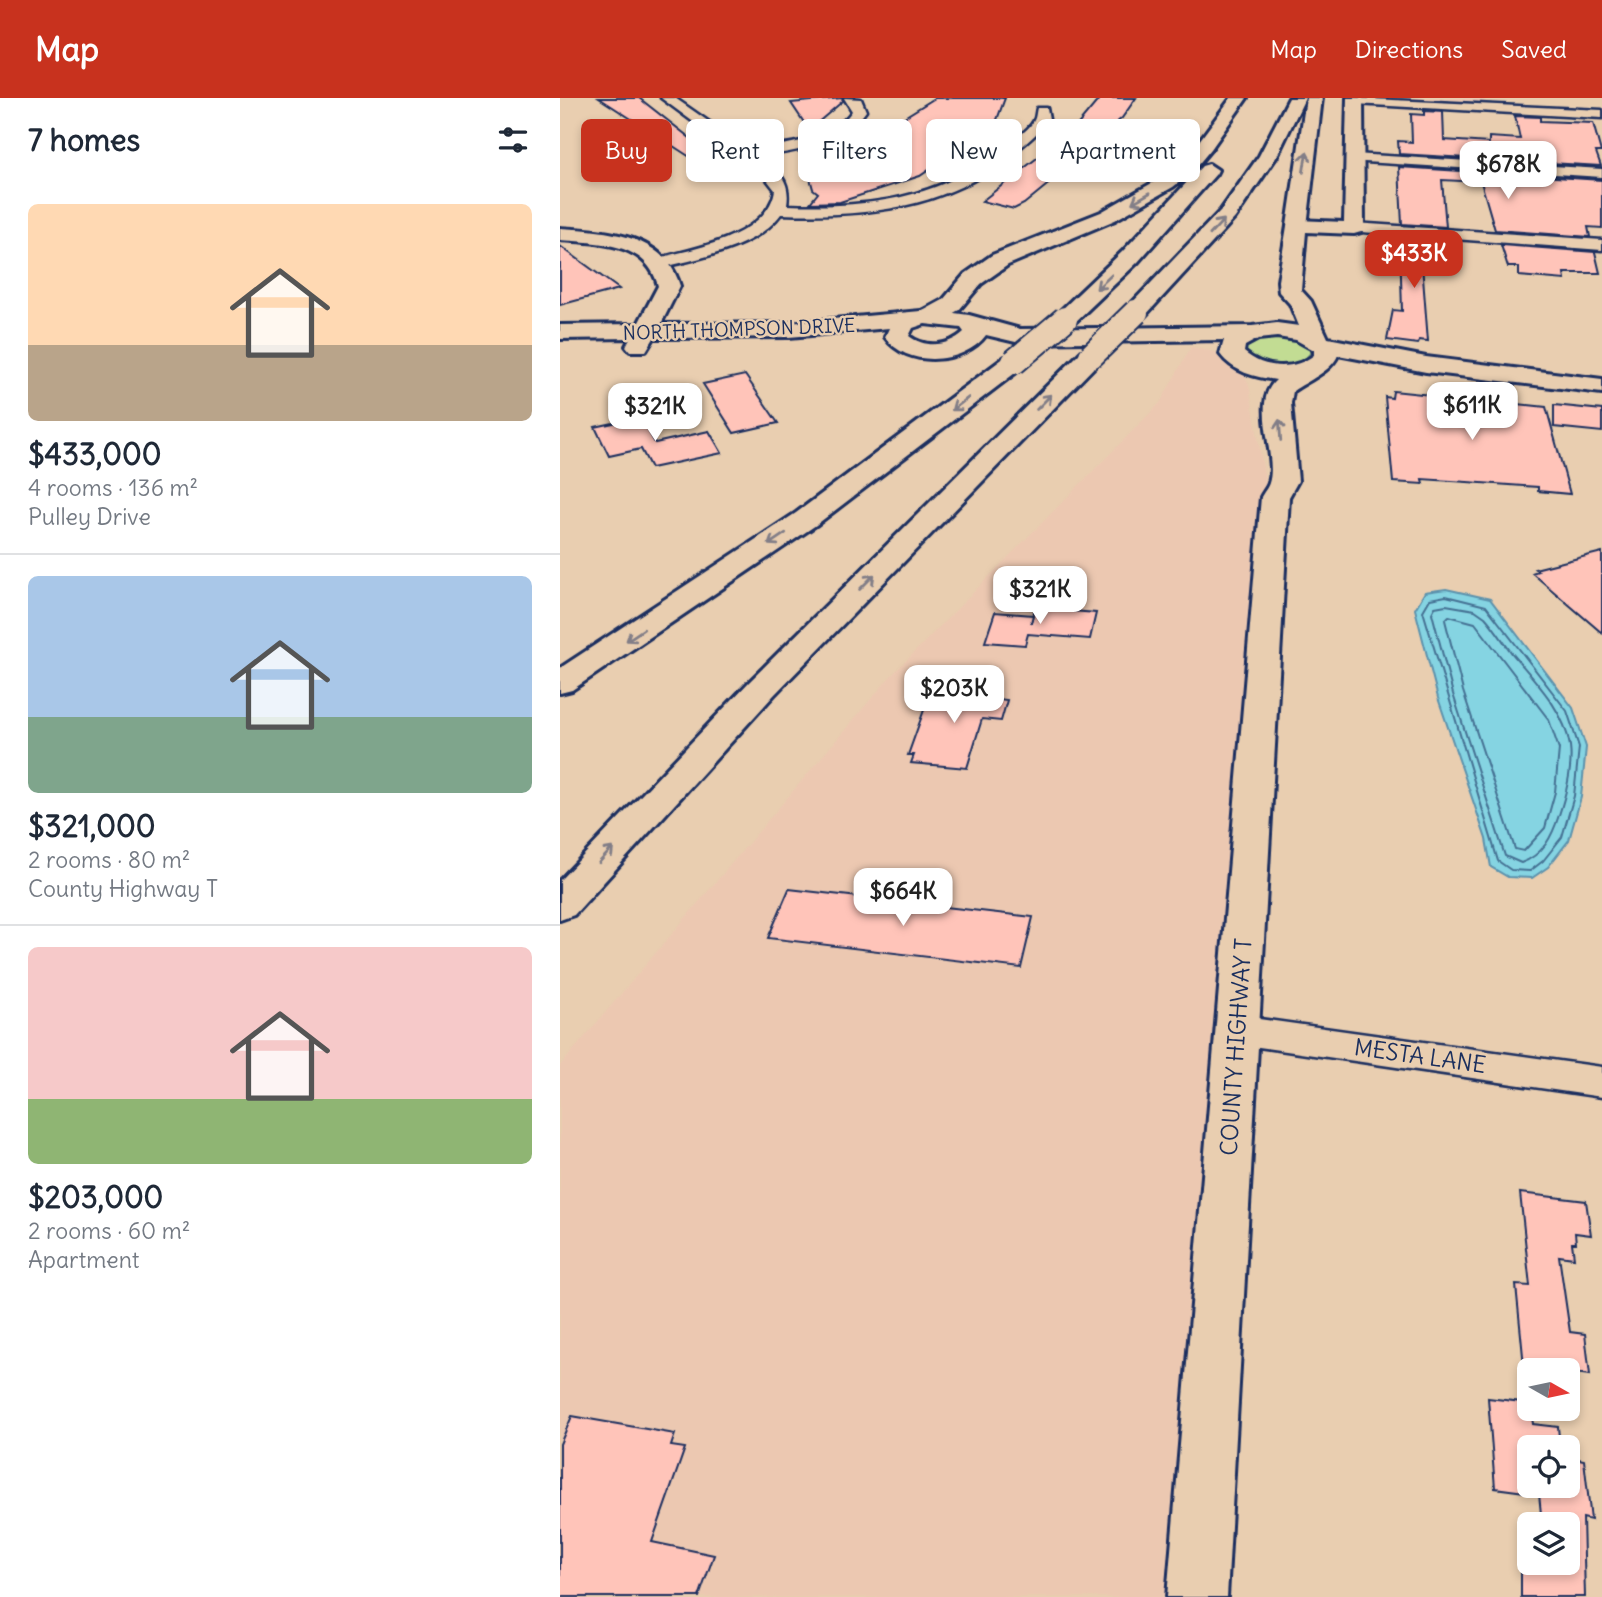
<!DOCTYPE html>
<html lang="en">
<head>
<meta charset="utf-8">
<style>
  body { margin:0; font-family:Delius,sans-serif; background:#f6f6f7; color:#1f2937; height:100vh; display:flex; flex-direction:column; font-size:26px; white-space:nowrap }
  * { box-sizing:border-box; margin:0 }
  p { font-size:23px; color:#747a83 }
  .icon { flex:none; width:38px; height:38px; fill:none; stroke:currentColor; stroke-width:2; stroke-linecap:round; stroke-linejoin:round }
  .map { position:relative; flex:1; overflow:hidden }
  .drawer { display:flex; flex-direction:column; background:#fff; width:560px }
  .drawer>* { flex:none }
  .banner { position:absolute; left:21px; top:21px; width:665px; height:63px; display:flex; gap:14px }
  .needle { width:46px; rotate:99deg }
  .controls { position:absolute; left:957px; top:1260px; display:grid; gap:14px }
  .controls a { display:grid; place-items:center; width:63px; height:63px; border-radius:10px; background:#fff; box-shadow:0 4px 10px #0003; font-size:35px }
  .price { position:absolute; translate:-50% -60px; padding:0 16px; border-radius:14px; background:#fff; color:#222; font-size:23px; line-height:46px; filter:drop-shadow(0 2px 4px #0008) }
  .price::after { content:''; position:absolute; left:50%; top:42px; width:21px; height:16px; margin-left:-10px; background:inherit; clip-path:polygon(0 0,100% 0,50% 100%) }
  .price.current { background:#c8321e; color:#fff }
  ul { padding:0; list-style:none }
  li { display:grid; align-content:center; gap:14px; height:371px; padding:0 28px }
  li+li { border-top:2px solid #e0e1e3 }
  li span { display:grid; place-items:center; height:217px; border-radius:10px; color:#555 }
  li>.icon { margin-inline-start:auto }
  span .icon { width:126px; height:126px; fill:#fffc; stroke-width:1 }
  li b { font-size:30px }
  h2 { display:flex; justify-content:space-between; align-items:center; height:84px; padding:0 28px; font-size:30px }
  .tag { padding:0 24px; border-radius:10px; background:#fff; box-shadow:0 4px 10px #0003; font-size:24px; line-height:63px }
  .tag.current { background:#c8321e; color:#fff }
  header { display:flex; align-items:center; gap:42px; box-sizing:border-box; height:98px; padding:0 35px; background:#c8321e; color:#fff }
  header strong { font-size:33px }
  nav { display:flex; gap:38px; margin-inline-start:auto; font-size:24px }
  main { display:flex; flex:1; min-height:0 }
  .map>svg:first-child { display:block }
  .built { fill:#ecc8b1 }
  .green { fill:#c2dc93; stroke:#6e8678; stroke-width:2 }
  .water { fill:#85d4e2; stroke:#5b92ad; stroke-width:2 }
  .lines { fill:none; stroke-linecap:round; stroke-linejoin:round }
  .shore { stroke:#457193; stroke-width:2 }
  .building { fill:#ffc4b9; stroke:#1b2f5e; stroke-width:2 }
  .street-casing { stroke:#1b2f5e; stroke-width:5 }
  .secondary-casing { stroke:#1b2f5e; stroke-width:6 }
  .highway-casing { stroke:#1b2f5e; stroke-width:6 }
  .street { fill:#e9ceb0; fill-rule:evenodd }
  .secondary { fill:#e9ceb0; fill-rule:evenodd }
  .highway { fill:#e9ceb0; fill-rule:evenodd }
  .highway-bridge-casing { stroke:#1b2f5e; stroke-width:28; stroke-linecap:butt }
  .highway-bridge { stroke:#e9ceb0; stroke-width:24 }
  .oneway { stroke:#827e87 }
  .labels { text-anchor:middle; stroke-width:5; stroke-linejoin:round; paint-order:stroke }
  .far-street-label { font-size:19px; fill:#1b2f5e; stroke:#e9ceb0 }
  .street-label { font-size:23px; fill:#1b2f5e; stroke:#e9ceb0 }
</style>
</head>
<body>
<header>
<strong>Map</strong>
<nav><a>Map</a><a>Directions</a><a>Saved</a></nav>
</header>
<main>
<section class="drawer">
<h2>7 homes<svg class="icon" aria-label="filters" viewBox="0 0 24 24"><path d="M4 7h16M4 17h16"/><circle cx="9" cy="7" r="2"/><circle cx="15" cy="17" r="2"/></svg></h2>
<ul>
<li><span style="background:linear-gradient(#ffd9b3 65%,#b9a48a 0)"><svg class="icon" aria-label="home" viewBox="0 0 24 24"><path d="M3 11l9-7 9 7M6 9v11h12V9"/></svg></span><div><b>$433,000</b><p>4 rooms · 136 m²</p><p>Pulley Drive</p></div></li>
<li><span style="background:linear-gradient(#a9c7e8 65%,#7fa58c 0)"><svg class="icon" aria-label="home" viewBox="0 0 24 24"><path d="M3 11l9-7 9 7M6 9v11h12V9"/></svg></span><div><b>$321,000</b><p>2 rooms · 80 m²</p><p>County Highway T</p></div></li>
<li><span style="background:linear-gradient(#f6c9c9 70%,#8fb573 0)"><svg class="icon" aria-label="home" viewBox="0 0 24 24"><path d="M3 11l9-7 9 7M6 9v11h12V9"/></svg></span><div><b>$203,000</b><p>2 rooms · 60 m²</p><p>Apartment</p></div></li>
</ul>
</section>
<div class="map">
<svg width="1042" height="1499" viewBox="0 0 1042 1499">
  <rect width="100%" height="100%" fill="#e9ceb0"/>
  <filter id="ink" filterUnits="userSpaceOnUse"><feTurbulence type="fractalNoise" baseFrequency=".0143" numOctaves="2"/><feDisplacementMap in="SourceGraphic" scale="14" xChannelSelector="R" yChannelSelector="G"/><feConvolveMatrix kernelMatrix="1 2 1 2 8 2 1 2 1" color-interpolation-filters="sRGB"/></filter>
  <g filter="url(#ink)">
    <path class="built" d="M795,0H925V9L795,2Z
      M631,249L674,258L678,262L689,287L705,382L715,399L637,1499H0V968L328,581L600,305Z"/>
    <path class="green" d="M704,238L733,240L748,248L751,254C738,274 701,269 686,254V248Z"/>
    <path class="water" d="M886,491L930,501L1013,610L1026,649L1021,699L1009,742L988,769L972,780L948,779L931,769L926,741L878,600L855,511L865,494Z"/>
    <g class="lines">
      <path class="shore" d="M886,498L926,508L1007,613L1019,649L1014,698L1002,739L983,763L970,773L951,772L938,763L863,513L870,501Z
        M886,507L915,512L925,519C935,530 942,542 951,554C974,582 1004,611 1010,648C1013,671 1006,696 999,717C992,739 983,757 961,765L945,758L893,596L872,515L875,509Z
        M889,518L915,525L989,622L999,651L995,694L985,730L964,753L955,751L903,593L885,522Z"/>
    </g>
    <path class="building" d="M39,0H79L139,47L130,59Z
      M282,0L283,3L249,32L231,5Z
      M375,0H445L435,27L360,78L280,104L250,105L258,95L253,91L248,73L271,68L274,70L266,58L296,49Z
      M540,0H576L562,20L531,46L536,47L464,106L454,111L422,103L500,42H505Z
      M864,13L883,14L884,42L929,45V39L960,41L955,18L980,19V23L1033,25L1041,54H1036L1041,68L839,56L838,43L852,44L851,16L864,17Z
      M839,69L1042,82V130L1028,129L1030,139L935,132L921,84L882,82L886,129L842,126Z
      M844,140L884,143L880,168L862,167L868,243L859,242L858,246L827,242L833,212L842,213L840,145H844Z
      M941,147L1035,154L1040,175H1004L1005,182L959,178V169H948Z
      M0,148L59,191L0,207Z
      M185,277L218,325L174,335L143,286Z
      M833,293L986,309L1010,396L978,393V389L907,384L862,381L863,386L833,384L825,299L832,300Z
      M994,307L1042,312V334L994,329Z
      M81,319L95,345L149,333L162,355L91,370L81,351L49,358L35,329Z
      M1042,454V535L972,475L978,473L975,471Z
      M475,510L536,515L530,541L468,536L465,547L425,544L435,514L473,517L471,525Z
      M384,586L432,590L429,600L447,602L441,623L422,621L407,670L351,665L354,657H348L369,598L379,599Z
      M229,791L473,819L461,870L208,840Z
      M960,1095L1026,1103L1031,1137L1015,1135L1016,1145H1012L1014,1160L999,1158L1010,1234L1025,1236L1030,1277L964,1268L956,1187L970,1188Z
      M928,1300L970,1305L973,1326L998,1329L1000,1349H970V1388H1008V1359L1024,1362L1031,1422L1023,1420L1025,1499H961V1439L970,1441V1465H1008V1426H982L979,1396L935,1390Z
      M12,1318L115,1336L111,1348L125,1350L92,1444L154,1457L139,1499H0V1346Z"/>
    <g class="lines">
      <defs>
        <path id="street" d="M101,0H115L188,51C223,47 270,44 292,13L284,0L301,1L306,13C281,48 237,53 198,59C218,73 231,81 227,107C305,110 378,102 440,52C449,45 471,32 475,20C476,17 476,13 477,10H487L489,21C478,36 464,47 450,58C384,112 303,119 221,116C195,151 140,160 100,170L94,169L92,165L94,161C134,151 207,139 215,92L201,74Z
          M790,0L1042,12V20L795,6L790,5Z
          M794,56L1042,71V79L789,63L787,60Z
          M794,125L1042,142V152L788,133L786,130Z
          M678,918L1042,969V999L678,946L666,942L661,932L666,922Z"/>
        <path id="secondary" d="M787,0H803L804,130L801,134L794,136L746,134L741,192L751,203L768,240L866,259L1042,281V295L866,274L778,257C772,273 747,283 733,293L731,305L738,383L729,399L667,1499H607L701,399C703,395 708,389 709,385C718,358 690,304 716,282C695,279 673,274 660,256L664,242L460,245L426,237C405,266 347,271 325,239L329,230L229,239L94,240L86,253H70L66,248L70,240L0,241V227L78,226L98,188C87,144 38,145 0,142V130C47,133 105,136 120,188L101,226L229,225L372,212L409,217L460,231L692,228L717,225L739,228L730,206L719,194L718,183L727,128L730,124L737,122L784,124ZM365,226L401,230L404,234C389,248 366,251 349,238L353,230ZM717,239L736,242L754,252V257C734,273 703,271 684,254L685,248L698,241Z"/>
        <path id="highway" d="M671,0H687L651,51L631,75L613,89L555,122L448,167L421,186L399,212L377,224H361L358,219L361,214L383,202L405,176L432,157L541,114L599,81L617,67L639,43Z
          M729,0H745L717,58L675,120L584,219H568L565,214L568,209L661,112L699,58Z
          M746,0H762L747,128L744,132H730L727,128Z
          M649,66L658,72L656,76L578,164L513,226H497L493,221L497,216L562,154L642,68Z
          M531,251L540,253L543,258L540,263L214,597L14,817L0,822V782L190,583L522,253Z
          M454,257L463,259L466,264L463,269L256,427L12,592L0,595V570L236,415L445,259Z"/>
      </defs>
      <use href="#street" class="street-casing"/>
      <use href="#secondary" class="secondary-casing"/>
      <use href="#highway" class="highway-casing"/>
      <use href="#street" class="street"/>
      <use href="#secondary" class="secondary"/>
      <use href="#highway" class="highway"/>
      <defs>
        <path id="highway-bridge" d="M531,258L576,214
          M454,264L505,221"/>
      </defs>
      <use href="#highway-bridge" class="highway-bridge-casing"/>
      <use href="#highway-bridge" class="highway-bridge"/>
    </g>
    <defs><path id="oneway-shaft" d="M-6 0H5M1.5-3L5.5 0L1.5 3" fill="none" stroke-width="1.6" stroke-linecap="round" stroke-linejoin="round" transform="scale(1.75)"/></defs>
    <g class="oneway">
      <use href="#oneway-shaft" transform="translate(745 64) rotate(-81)"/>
      <use href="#oneway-shaft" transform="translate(581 100) rotate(150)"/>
      <use href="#oneway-shaft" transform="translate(657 129) rotate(-47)"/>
      <use href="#oneway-shaft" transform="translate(544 184) rotate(137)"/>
      <use href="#oneway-shaft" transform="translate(484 304) rotate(-45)"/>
      <use href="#oneway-shaft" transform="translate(400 306) rotate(142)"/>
      <use href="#oneway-shaft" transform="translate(720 332) rotate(-94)"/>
      <use href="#oneway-shaft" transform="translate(217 441) rotate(146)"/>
      <use href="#oneway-shaft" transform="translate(307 484) rotate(-45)"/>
      <use href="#oneway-shaft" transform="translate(75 537) rotate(146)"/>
      <use href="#oneway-shaft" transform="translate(46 757) rotate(-47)"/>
    </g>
  </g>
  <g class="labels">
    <g class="far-street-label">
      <text transform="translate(179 231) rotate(-2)" y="7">NORTH THOMPSON DRIVE</text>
    </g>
    <g class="street-label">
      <text transform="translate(676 949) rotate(-86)" y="8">COUNTY HIGHWAY T</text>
      <text transform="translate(860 958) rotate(8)" y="8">MESTA LANE</text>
    </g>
  </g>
</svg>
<div class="controls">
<a><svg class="needle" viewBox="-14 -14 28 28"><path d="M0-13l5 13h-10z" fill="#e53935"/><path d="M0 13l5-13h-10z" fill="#747a83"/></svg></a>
<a><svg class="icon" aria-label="locate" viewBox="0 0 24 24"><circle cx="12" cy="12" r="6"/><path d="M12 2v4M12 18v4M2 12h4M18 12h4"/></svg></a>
<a><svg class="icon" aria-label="layers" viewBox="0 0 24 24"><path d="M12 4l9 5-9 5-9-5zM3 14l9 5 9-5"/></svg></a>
</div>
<b class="price" style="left:948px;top:103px">$678K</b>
<b class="price current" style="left:854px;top:192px">$433K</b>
<b class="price" style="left:912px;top:344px">$611K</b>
<b class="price" style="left:95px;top:345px">$321K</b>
<b class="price" style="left:480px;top:528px">$321K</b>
<b class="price" style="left:394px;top:627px">$203K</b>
<b class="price" style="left:343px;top:830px">$664K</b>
<div class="banner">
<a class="tag current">Buy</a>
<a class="tag">Rent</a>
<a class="tag">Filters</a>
<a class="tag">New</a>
<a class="tag">Apartment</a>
</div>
</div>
</main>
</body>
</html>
